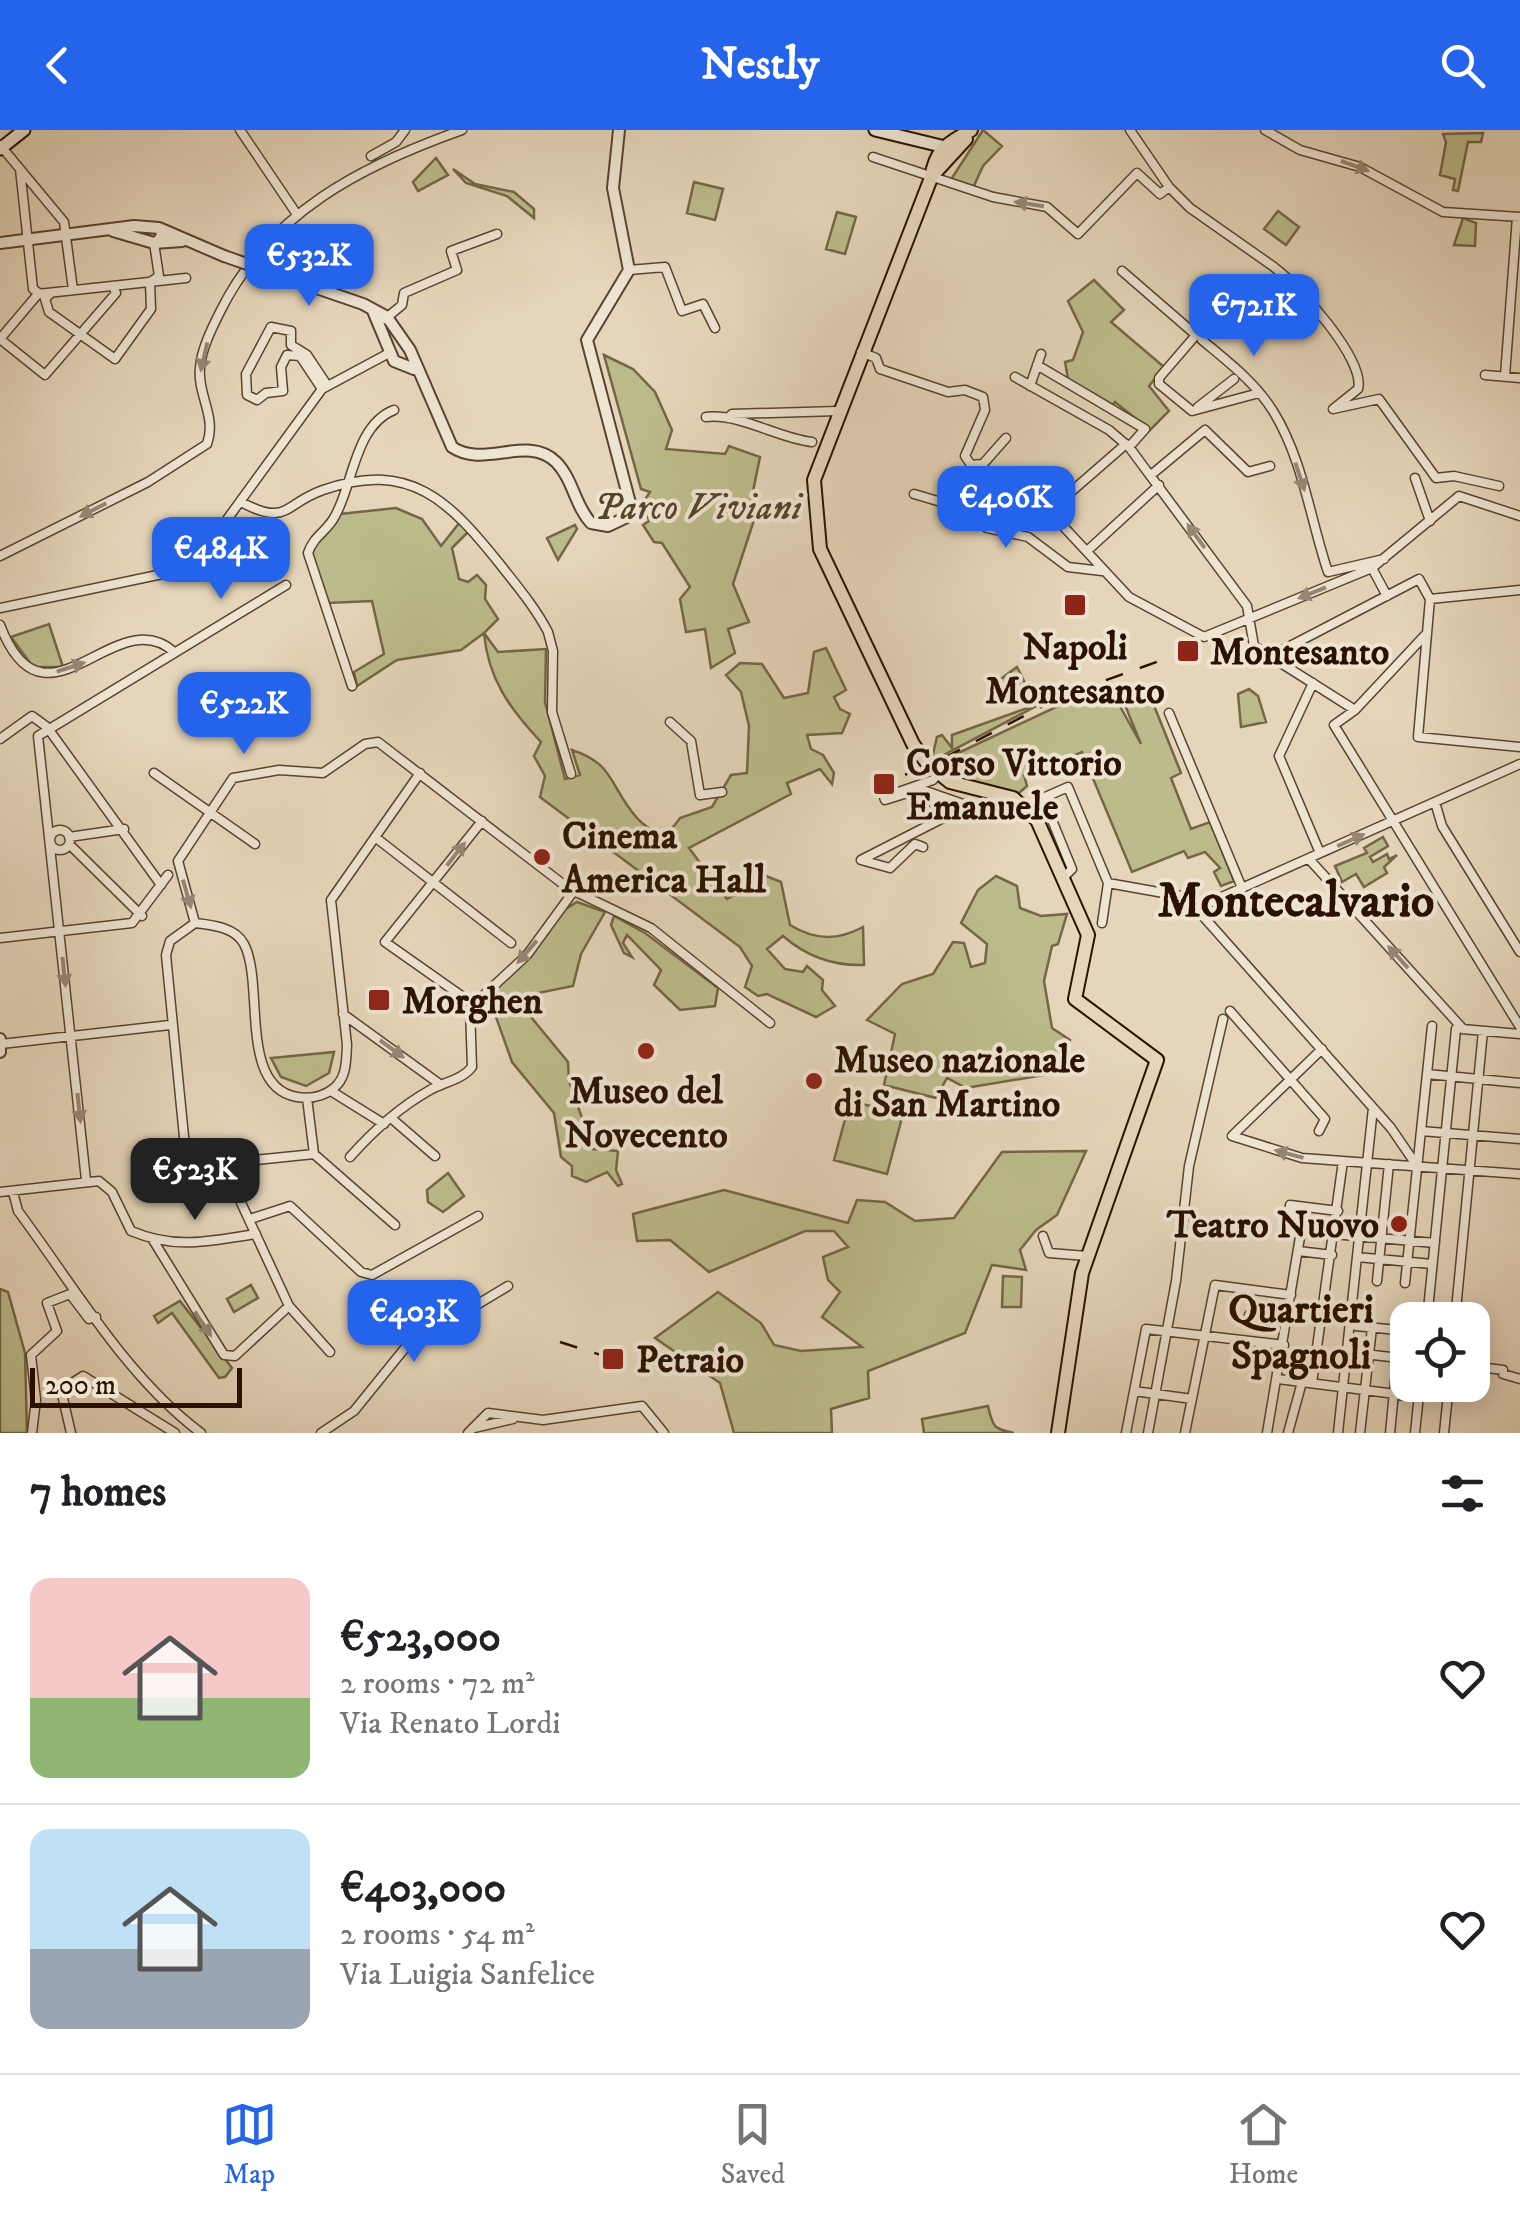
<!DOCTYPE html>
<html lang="en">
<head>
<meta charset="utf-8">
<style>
  body { margin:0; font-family:"IM FELL DW Pica",serif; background:#f2f2f2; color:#202124; height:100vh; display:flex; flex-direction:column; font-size:38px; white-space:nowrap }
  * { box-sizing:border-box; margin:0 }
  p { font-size:32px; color:#757577 }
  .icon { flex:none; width:55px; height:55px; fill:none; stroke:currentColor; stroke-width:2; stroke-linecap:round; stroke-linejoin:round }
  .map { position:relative; height:1303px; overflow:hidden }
  .panel { display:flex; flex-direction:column; background:#fff; flex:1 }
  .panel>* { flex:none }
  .controls { position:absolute; left:1390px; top:1172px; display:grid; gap:20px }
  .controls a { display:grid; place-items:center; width:100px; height:100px; border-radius:20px; background:#fff; box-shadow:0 5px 25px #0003; font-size:50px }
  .scale { position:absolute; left:30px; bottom:25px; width:212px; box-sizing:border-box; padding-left:10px; border:5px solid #2b1200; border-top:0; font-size:28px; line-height:35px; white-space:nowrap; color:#2b1200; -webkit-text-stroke:8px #eee4d2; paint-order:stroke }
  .price { position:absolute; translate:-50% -85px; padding:0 22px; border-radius:20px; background:#2563eb; color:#fff; font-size:32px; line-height:65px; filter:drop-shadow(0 2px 5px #0008) }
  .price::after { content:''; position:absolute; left:50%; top:60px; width:30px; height:22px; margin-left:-15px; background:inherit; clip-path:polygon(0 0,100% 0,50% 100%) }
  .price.active { background:#222; color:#fff }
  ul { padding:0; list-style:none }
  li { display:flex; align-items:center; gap:30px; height:250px; padding:0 30px }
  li+li { border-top:2px solid #e0e0e0 }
  li span { display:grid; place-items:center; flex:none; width:280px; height:200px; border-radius:20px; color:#555 }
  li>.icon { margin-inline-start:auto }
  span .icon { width:120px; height:120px; fill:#fffc; stroke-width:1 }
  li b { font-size:42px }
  h2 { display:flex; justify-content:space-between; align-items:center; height:120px; padding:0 30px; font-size:42px }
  header { display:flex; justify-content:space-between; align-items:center; height:130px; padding:0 30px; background:#2563eb; color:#fff; font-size:45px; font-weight:700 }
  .menu { display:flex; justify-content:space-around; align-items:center; height:140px; border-top:2px solid #e0e0e0; background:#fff; font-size:28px; color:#757577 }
  .menu a { display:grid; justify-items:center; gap:5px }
  .menu .active { color:#2563eb }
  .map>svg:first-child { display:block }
  .green { fill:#bcbb8b; stroke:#746646; stroke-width:2.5 }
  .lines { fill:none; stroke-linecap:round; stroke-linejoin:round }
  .minor-casing { stroke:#5a432e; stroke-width:11 }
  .tertiary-casing { stroke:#5a432e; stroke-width:14 }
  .secondary-casing { stroke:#2b1200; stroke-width:15 }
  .primary-casing { stroke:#2b1200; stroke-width:16 }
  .minor { stroke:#eee4d2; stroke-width:8 }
  .tertiary { stroke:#eee4d2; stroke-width:10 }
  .secondary { stroke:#eee4d2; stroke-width:11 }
  .primary { stroke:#e5d5ba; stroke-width:12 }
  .rail { stroke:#2b1200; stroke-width:2.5; stroke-dasharray:18 18; stroke-linecap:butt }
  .tertiary-bridge-casing { stroke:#5a432e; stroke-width:14; stroke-linecap:butt }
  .tertiary-bridge { stroke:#eee4d2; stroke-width:10 }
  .oneway { fill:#968674 }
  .poi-dot { fill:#8f2418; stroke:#eee4d2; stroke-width:4 }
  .labels { text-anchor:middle; stroke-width:8; stroke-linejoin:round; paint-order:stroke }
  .park-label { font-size:38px; font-style:italic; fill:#56452a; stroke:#eee4d2 }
  .poi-label { font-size:38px; font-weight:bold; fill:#2b1200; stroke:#eee4d2; text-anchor:start }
  .neighbourhood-label { font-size:40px; font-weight:bold; fill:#2b1200; stroke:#eee4d2 }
  .district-label { font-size:48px; font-weight:bold; fill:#2b1200; stroke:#eee4d2 }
</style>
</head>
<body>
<header><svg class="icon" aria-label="back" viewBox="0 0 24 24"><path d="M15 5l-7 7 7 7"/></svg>Nestly<svg class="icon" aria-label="search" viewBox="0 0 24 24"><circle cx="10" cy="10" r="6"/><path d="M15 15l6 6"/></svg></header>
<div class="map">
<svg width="1520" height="1303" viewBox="0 0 1520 1303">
  <rect width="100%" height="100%" fill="#e5d5ba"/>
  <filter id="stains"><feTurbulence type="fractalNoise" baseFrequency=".002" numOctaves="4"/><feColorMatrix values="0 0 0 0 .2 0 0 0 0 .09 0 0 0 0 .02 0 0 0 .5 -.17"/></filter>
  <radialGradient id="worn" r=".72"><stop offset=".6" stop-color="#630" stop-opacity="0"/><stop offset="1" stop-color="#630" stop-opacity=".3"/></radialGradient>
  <path class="green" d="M983,0L1002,16L983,36L973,58L950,51Z
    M1483,3L1481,12H1468L1458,61L1453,60L1455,49L1440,45L1446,12L1443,4Z
    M436,28L448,45L418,61L413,52Z
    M453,39L475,54L514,62L534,79V88L507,66L466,53Z
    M694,52L723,59L715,90L687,83Z
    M1278,81L1299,97L1286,115L1264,99Z
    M837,82L856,87L845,124L826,119Z
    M1463,88L1476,93L1475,116L1454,115Z
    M1094,150L1124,180L1111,192L1164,237L1149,256L1169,281L1150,300L1115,272L1113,275L1068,249L1065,232L1073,230L1083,202L1068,171Z
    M604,225L633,239L655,262L672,300L666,319L725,324L729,316L760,327L749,381L764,385L754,390L733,454L749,492L728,499L735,523L711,538L705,499L686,502L680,469L690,457L662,413L654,412L643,395L649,391L644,371L650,362L641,359Z
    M396,378L422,389L441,416L460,392L469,401L452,418L459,449L468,452L477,445L486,455L485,469L498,489L484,503L498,522L546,519L545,572L565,649L580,645L572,620C615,634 609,656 637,688C644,696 655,702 664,709L680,688L712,677L731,645L747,643L749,596L741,562L726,545L740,533L762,534L784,568L808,563L814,522L826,518L846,560L834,567L840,579L850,584L842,603L807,605L811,619L823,625L834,643L832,654L820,639L787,653L791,664L689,718L727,769L766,746L781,752L790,795C815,810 837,811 863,797L864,835C833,836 807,827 783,806L767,819L785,839L803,842L807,836L823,850L822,860L835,876L816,887L767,864L758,866L745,857L752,836L740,817L540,667L545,646L534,626L541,612C510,579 488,549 484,503L461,520L397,530L357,556L354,542L384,524L372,471L328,473L311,421L340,384Z
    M575,395L577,399L558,430L547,408Z
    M49,494L63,537H33L11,507Z
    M1017,537L1031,565L1007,572L989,550L1002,548Z
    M1107,553L1141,614L1120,563L1133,558L1151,568L1181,643L1171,648L1191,699L1210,692L1234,751L1221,756L1214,742L1220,738L1205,722L1188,728L1184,721L1132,742L1082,622L1024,645L1027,656L1019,663L961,648L960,630L939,632Z
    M1249,559L1258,566L1266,592L1241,597L1238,564Z
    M1044,572L936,629L933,624L937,607L942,605L952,618V605Z
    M1383,707L1388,716L1370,727L1373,732L1387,724L1389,729L1397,725L1384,737L1387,743L1364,757L1356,744L1342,752L1335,736L1367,723L1364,718Z
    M996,746L1017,756L1020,778L1041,786L1067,784L1058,814L1052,816L1044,851L1052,898L1070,910L1056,943L966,958L947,948L936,968L884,955L895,904L867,890L902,854L933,844L953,812L964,813L971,837L985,833L987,814L961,793L978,760Z
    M577,772L605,782L581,824L573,856L528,865L526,881L568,932L569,951L593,1019L618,1021L616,1040L622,1054L618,1056L607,1042L586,1052L572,1046V1036L561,1027L554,983L512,932L491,873V863L564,780Z
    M614,786L645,803L718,858L715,876L680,880L654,855L661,840L627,805L623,813L632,827L624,823L611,795Z
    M334,922L329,943L306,956L281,947L271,928Z
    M850,971L903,984L887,1044L834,1030Z
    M1086,1021L1057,1085L1036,1100L1020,1120L1026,1140L992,1135L965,1203L868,1241L869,1268L831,1279L832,1303H734L720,1253L655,1208L718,1162L761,1193L774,1215L801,1221L862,1217L822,1187L840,1162L828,1150L823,1127L848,1117L834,1101H805L709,1142L670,1110L637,1111L633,1084L724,1060L848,1093L857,1070L885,1072L915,1091L954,1088L1002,1022Z
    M448,1043L464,1066L443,1082L428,1072L427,1060Z
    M1003,1146L1022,1147L1021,1177H1002Z
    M251,1155L258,1168L234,1182L227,1169Z
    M0,1159L8,1162L25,1223L27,1303H0Z
    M180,1171L232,1238L225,1247L219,1248L172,1183L158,1193L154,1186Z
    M988,1276C993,1299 995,1299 1014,1303H924L922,1289Z"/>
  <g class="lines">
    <defs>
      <path id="minor" d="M240,0L296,83
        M1130,0L1169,57L1190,78L1274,137
        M1265,0L1300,20L1360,37L1443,82L1520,87
        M0,15L64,92L73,160
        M371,26L396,12L405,0
        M873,27L993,67L1047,77L1078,104L1137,43L1160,64L1169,57
        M20,39L33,159L40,164
        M1275,138C1298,155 1366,230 1358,259L1333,279L1379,269L1436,348L1454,346L1499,356
        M629,140L665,137L682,181L703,174L715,198
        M1122,141L1196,205L1159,248V254L1192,281L1259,263
        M51,163L45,169L49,182L115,229L151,179L150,152L159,146L154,113
        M385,189L402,175L404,163L457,140L451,121L497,104
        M0,209L38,164L186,148
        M0,209L45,245L116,163L113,156
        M1202,210C1227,231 1255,252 1273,281C1303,329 1310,389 1328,442L1384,429
        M861,222L876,228L880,239L948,262L965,260L983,267L985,280L965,326L971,335L983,334L1006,308
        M1037,235L1145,299L1129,317
        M1485,245L1520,248
        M1505,246L1517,87
        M1015,247L1109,300L1129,317L1247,476L1254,516L1355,580
        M1030,256L1041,224
        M322,259L300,226L287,225L281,237L283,261L266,263L257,270L247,265L246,244L271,197L291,201V215L307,225L327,255
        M1198,277L1234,249
        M706,287C740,283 777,308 812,312
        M728,288L732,284L838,281
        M1126,314L1049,381L1129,467L1204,507L1372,438L1459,366L1520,386
        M1151,345L1205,300L1248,342L1270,336
        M1415,348L1430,391
        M914,364L958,377L987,398L1028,407L1068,437L1102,441
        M241,372C288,397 283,374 323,360C410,329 450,372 499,433C517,456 535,477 548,502L553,521L552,582L571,644
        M1087,421L1159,355
        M0,426L148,352L207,314C217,287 197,264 200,238C201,219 213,196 221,180C270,82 363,35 462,0
        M1372,438L1387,466
        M1430,469L1520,460
        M0,478L172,442L196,432L322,259L391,222
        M0,495C45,613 115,469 174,522
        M1427,503L1355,580L1334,595L1520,897
        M1271,526L1419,449L1430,469L1418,607L1520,617
        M1313,553L1279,626L1320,723
        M352,556L308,423C314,405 327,402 335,386C353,355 355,295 394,280
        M1169,583L1242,758
        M670,592L691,611L700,665L722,662
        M0,609L32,586L47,597L161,755
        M154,643L255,714
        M1435,672L1442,696L1520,822
        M50 710a10 10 0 1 1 20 0a10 10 0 1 1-20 0Z
        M69,707L124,699
        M375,707L511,813
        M69,714L142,786
        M923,717L915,714L890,738L861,730L947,686L927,667L961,678L963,674L920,659L885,670L884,667L933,650L938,644
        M1309,729L1463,899
        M1064,747L1072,739L1043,668L1068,657L1108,753L1102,793
        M1108,753L1186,767L1391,998L1417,1036
        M1197,778L1520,634
        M195,793L178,731L233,648L279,640L323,643L365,614L378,612L568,758L651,798L770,893
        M0,808L132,793L168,745
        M473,874L385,812L482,691
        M1230,881L1325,989L1319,1001
        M343,884L441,955
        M1462,899L1520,904
        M1,914L170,895
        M1322,919L1232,1006L1302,1028L1520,1044
        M1427,944L1520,953
        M331,961L384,994
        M307,968L314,1024L395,1095
        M391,988L435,1026
        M1421,1001L1520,1009
        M314,1024L187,1037L166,825L170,811L195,793C212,795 235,797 244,814C265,854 238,957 297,967C310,969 323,967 334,958C347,947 346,931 347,915L331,770L420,643
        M350,1027C373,1001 400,977 430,960C444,952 462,950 472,937L470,878L527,825L573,762
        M224,1036L289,1176L330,1222
        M86,1050L38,606L286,455
        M0,1062L99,1051L112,1062L131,1101C177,1120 208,1111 256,1104
        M13,1062L18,1081C74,1156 126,1247 201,1303
        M1338,1081L1290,1075L1288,1100L1435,1113
        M250,1089L290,1076L361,1142L372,1145L478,1086
        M1043,1106L1049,1123L1087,1126
        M153,1110L224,1225L235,1226L289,1176
        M1298,1121L1332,1125
        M1357,1127L1432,1134
        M1377,1151L1389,1034
        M1405,1153L1432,896
        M1249,1185L1287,1189
        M1427,1190L1456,899
        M1455,1190L1483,901
        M1356,1196L1408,1201
        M1347,1222L1408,1229
        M1472,1236L1503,1240V1244L1520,1249
        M1278,1249L1419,1267
        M1312,1253L1343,1031
        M1134,1261L1192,1269
        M474,1298L513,1289
        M32,1303L36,1270L31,1225L57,1201L47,1173L70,1164L89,1189L96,1187
        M71,1303L61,1260L83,1246L175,1303
        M321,1303L354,1281L405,1218L508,1156
        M468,1303L488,1283L543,1290L642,1276L664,1303
        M1126,1303L1146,1199L1284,1215
        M1148,1303L1176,1151L1189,1036L1223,889
        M1185,1303L1215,1155L1291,1165
        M1267,1303L1301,1101
        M1288,1303L1302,1252
        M1338,1303L1373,978
        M1360,1303L1372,1198
        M1390,1303L1400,1201
        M1415,1303L1420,1255
        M1444,1303L1449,1255"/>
      <path id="tertiary" d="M159,98L224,126
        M113,101L154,113L182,111
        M0,113L134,96L159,98L163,105L157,112
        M264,140L363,174L387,187L410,220L452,317C484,339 527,304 556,332C573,349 575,376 591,393L608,396L625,388L630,373L587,210L629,140L613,58L619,0
        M373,181L394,231L414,239
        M0,909V922"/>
      <path id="secondary" d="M875,0L941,16
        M0,19L24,0"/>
      <path id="primary" d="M971,0C946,15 936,18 931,48L814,350L820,419L913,614L927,633L950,652L1013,668L1037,690L1088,805L1075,869L1157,930L1082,1143L1058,1303
        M932,46L966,9"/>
    </defs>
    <use href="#minor" class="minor-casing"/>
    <use href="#tertiary" class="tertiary-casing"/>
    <use href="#secondary" class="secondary-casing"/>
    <use href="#primary" class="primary-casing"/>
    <use href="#minor" class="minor"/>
    <use href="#tertiary" class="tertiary"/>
    <use href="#secondary" class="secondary"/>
    <use href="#primary" class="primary"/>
    <path class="rail" d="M944,628L1062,566L1162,530
      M872,659L916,640
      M560,1212L604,1226"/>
    <defs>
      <path id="tertiary-bridge" d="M224,126L264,140"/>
    </defs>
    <use href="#tertiary-bridge" class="tertiary-bridge-casing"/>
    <use href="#tertiary-bridge" class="tertiary-bridge"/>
  </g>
  <defs><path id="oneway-solid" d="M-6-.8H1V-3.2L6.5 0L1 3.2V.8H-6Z" transform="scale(2.5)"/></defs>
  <g class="oneway">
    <use href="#oneway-solid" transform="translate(1355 36) rotate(20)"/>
    <use href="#oneway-solid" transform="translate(1029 74) rotate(-171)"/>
    <use href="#oneway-solid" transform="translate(204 227) rotate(103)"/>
    <use href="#oneway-solid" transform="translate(1300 347) rotate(72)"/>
    <use href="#oneway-solid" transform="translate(93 380) rotate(153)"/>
    <use href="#oneway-solid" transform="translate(1196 406) rotate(-126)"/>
    <use href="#oneway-solid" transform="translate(1312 463) rotate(158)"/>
    <use href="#oneway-solid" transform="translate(71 537) rotate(-18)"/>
    <use href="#oneway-solid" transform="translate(1351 710) rotate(-24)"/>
    <use href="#oneway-solid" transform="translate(456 724) rotate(-52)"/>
    <use href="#oneway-solid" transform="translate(187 764) rotate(74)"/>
    <use href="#oneway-solid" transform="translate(527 822) rotate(131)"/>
    <use href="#oneway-solid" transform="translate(1398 827) rotate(-132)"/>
    <use href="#oneway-solid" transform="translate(64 842) rotate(84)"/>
    <use href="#oneway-solid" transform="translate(392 919) rotate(36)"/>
    <use href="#oneway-solid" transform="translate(79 978) rotate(84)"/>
    <use href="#oneway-solid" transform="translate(1289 1024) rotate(-165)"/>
    <use href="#oneway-solid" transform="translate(203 1194) rotate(56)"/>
  </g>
  <g class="poi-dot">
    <rect x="1063" y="463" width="24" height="24" rx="5"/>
    <rect x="1176" y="509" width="24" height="24" rx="5"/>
    <rect x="872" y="642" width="24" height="24" rx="5"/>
    <circle cx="542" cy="727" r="10"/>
    <rect x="367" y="858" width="24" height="24" rx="5"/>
    <circle cx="646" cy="921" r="10"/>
    <circle cx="814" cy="951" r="10"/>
    <circle cx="1399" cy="1094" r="10"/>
    <rect x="601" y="1217" width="24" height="24" rx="5"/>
  </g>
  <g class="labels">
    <g class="park-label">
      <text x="698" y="389">Parco Viviani</text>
    </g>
    <g class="poi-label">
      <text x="1075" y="529" text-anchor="middle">Napoli<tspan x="1075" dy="44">Montesanto</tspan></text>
      <text x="1210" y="534">Montesanto</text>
      <text x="906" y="645">Corso Vittorio<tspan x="906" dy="44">Emanuele</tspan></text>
      <text x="562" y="718">Cinema<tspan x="562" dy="44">America Hall</tspan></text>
      <text x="402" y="883">Morghen</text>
      <text x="834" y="942">Museo nazionale<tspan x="834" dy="44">di San Martino</tspan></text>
      <text x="646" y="973" text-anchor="middle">Museo del<tspan x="646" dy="44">Novecento</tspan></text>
      <text x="1379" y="1107" text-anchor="end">Teatro Nuovo</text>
      <text x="636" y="1242">Petraio</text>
    </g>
    <g class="neighbourhood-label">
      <text x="1301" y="1192">Quartieri<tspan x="1301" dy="46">Spagnoli</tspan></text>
    </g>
    <g class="district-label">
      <text x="1296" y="786">Montecalvario</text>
    </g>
  </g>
  <rect width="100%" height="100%" filter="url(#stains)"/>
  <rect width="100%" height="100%" fill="url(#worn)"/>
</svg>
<div class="controls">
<a><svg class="icon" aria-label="locate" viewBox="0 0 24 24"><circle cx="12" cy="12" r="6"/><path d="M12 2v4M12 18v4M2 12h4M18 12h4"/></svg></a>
</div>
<div class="scale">200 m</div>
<b class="price" style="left:309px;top:179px">€532K</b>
<b class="price" style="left:1254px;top:229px">€721K</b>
<b class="price" style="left:1006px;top:421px">€406K</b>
<b class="price" style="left:221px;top:472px">€484K</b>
<b class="price" style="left:244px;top:627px">€522K</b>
<b class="price active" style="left:195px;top:1093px">€523K</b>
<b class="price" style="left:414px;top:1235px">€403K</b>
</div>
<section class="panel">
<h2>7 homes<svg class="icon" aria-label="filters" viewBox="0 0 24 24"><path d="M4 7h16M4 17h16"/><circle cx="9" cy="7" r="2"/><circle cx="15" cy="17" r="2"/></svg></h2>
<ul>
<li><span style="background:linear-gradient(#f6c9c9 60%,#8fb573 0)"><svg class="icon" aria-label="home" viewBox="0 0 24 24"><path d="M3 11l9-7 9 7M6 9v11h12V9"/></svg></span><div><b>€523,000</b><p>2 rooms · 72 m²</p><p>Via Renato Lordi</p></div><svg class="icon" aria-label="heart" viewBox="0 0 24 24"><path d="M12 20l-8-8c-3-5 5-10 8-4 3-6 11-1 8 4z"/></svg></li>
<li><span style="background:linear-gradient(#bfe0f5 60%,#9aa5b1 0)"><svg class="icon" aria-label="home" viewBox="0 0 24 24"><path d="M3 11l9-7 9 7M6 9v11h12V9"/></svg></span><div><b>€403,000</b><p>2 rooms · 54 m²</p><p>Via Luigia Sanfelice</p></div><svg class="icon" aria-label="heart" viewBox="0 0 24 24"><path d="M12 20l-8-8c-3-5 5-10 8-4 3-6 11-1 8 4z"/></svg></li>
</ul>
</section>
<nav class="menu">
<a class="active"><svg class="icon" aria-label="map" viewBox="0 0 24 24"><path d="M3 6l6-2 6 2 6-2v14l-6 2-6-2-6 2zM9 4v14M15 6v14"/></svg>Map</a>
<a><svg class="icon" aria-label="saved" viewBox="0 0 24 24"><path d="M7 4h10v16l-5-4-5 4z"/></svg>Saved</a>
<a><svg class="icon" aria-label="home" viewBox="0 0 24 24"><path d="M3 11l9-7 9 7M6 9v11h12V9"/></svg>Home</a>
</nav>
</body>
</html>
